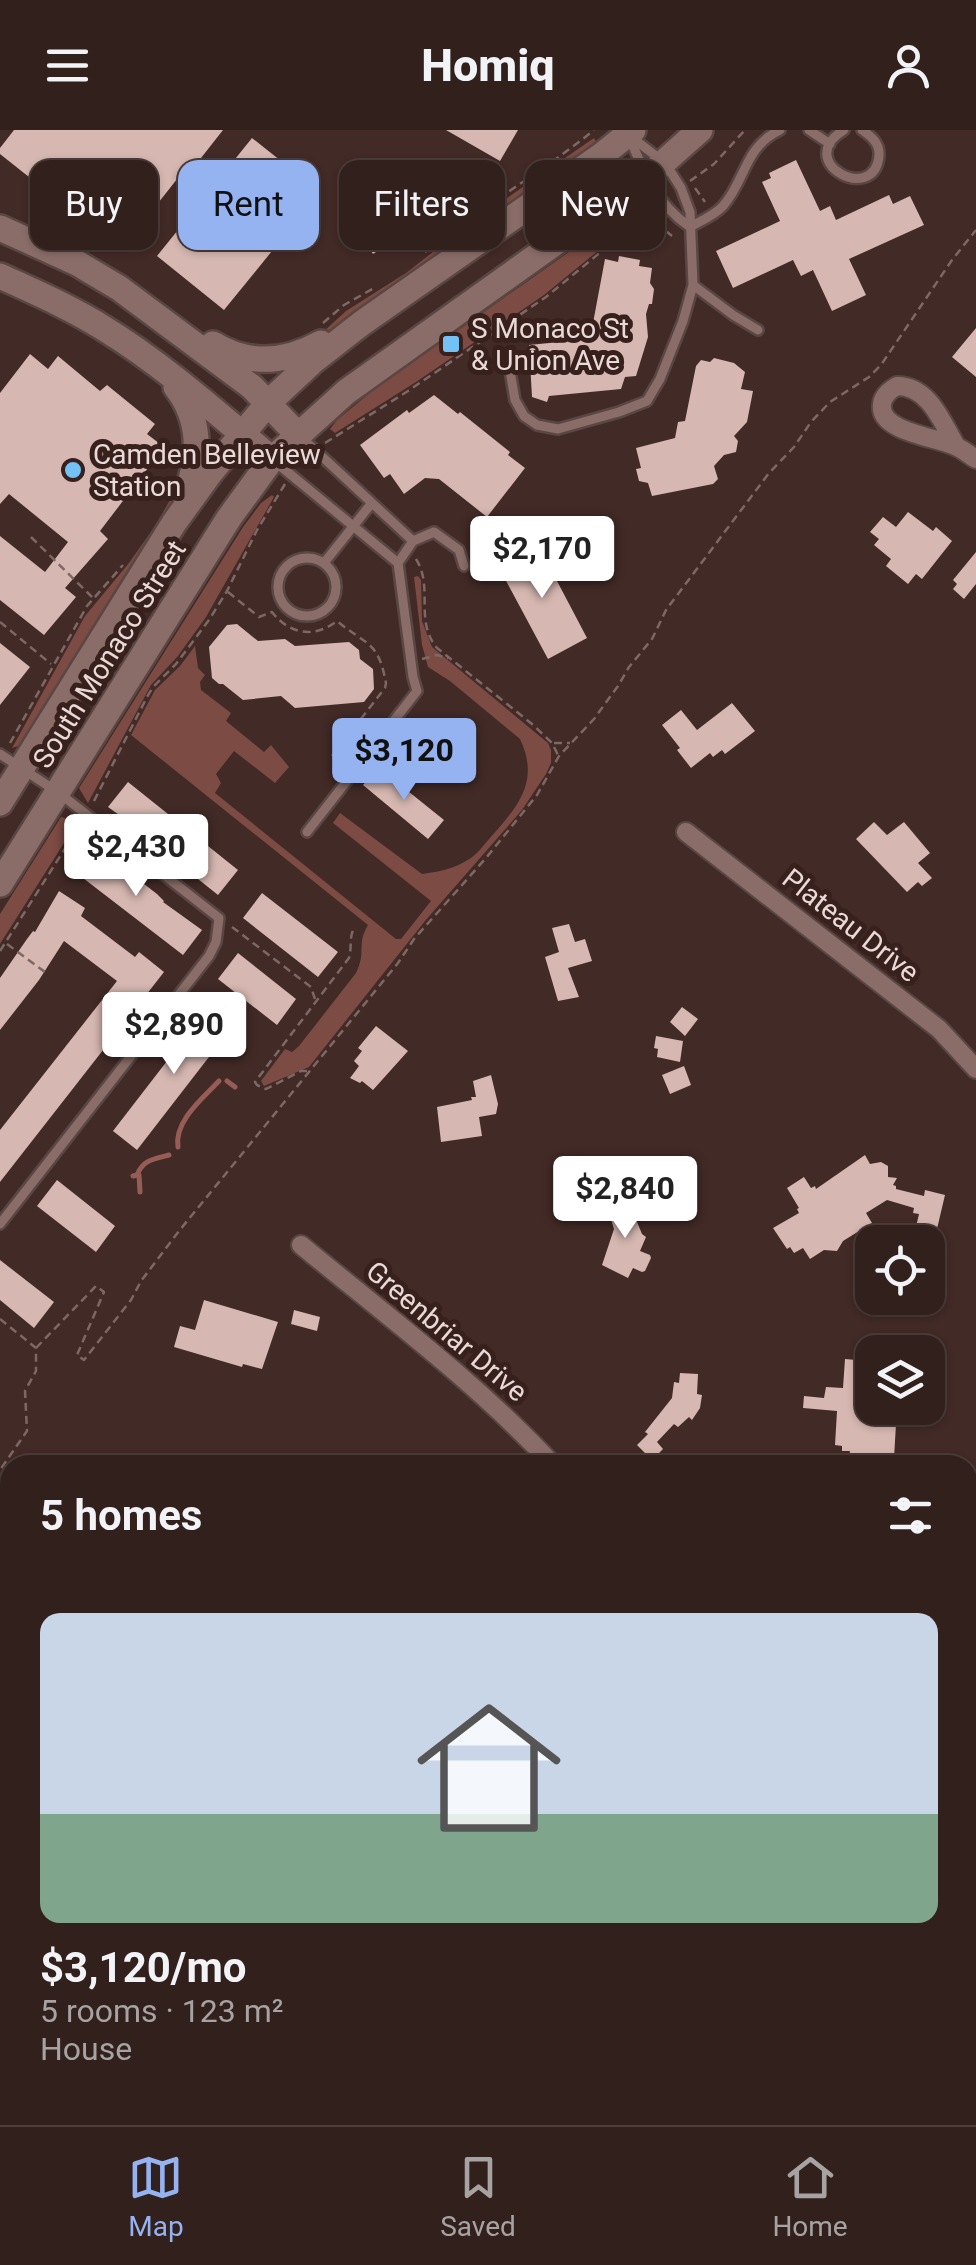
<!DOCTYPE html>
<html lang="en">
<head>
<meta charset="utf-8">
<style>
  body { margin:0; font-family:Roboto,sans-serif; background:#3d2d29; color:#f1f3f6; height:100vh; display:flex; flex-direction:column; font-size:38px; white-space:nowrap }
  * { box-sizing:border-box; margin:0 }
  p { font-size:32px; color:#a8a3a3 }
  .icon { flex:none; width:55px; height:55px; fill:none; stroke:currentColor; stroke-width:2; stroke-linecap:round; stroke-linejoin:round }
  .map { position:relative; flex:1; overflow:hidden }
  .sheet { position:absolute; left:0px; top:1325px; width:978px; height:670px; display:flex; flex-direction:column; background:#32201c; border-radius:30px 30px 0 0; box-shadow:0 2px 8px #0004,0 0 0 2px #4d3e3b }
  .sheet>* { flex:none }
  .guide { position:absolute; left:30px; top:30px; width:918px; height:90px; display:flex; gap:20px }
  .fabs { position:absolute; left:855px; top:1095px; display:grid; gap:20px }
  .fabs a { display:grid; place-items:center; width:90px; height:90px; border-radius:20px; background:#32201c; box-shadow:0 2px 8px #0004,0 0 0 2px #4d3e3b; font-size:50px }
  .price { position:absolute; translate:-50% -85px; padding:0 22px; border-radius:10px; background:#fff; color:#222; font-size:32px; line-height:65px; filter:drop-shadow(0 2px 5px #0008) }
  .price::after { content:''; position:absolute; left:50%; top:60px; width:30px; height:22px; margin-left:-15px; background:inherit; clip-path:polygon(0 0,100% 0,50% 100%) }
  .price.on { background:#95b2f1; color:#111 }
  ul { padding:0; list-style:none }
  li { display:grid; align-content:center; gap:20px; height:530px; padding:0 40px }
  li span { display:grid; place-items:center; height:310px; border-radius:20px; color:#555 }
  li>.icon { margin-inline-start:auto }
  span .icon { width:180px; height:180px; fill:#fffc; stroke-width:1 }
  li b { font-size:42px }
  h2 { display:flex; justify-content:space-between; align-items:center; height:120px; padding:0 40px; font-size:42px }
  .pill { padding:0 35px; border-radius:20px; background:#32201c; box-shadow:0 2px 8px #0004,0 0 0 2px #4d3e3b; font-size:35px; line-height:90px }
  .pill.on { background:#95b2f1; color:#111 }
  header { display:flex; justify-content:space-between; align-items:center; height:130px; padding:0 40px; background:#32201c; font-size:45px; font-weight:800 }
  .tab-bar { display:flex; justify-content:space-around; align-items:center; height:140px; border-top:2px solid #4d3e3b; background:#32201c; font-size:28px; color:#a8a3a3 }
  .tab-bar a { display:grid; justify-items:center; gap:5px }
  .tab-bar .on { color:#95b2f1 }
  .map>svg:first-child { display:block }
  .green { fill:#7c4b43 }
  .lines { fill:none; stroke-linecap:round; stroke-linejoin:round }
  .stream { stroke:#975c55; stroke-width:5 }
  .building { fill:#d6b7b1 }
  .lane-casing { stroke:#5a4643; stroke-width:14 }
  .street-casing { stroke:#5a4643; stroke-width:22 }
  .secondary-casing { stroke:#5a4643; stroke-width:30 }
  .path { stroke:#7d6865; stroke-width:2.5; stroke-dasharray:8 5; stroke-linecap:butt }
  .lane { stroke:#8a6d68; stroke-width:9 }
  .street { stroke:#8a6d68; stroke-width:18 }
  .secondary { stroke:#8a6d68; stroke-width:25 }
  .poi-dot { fill:#73c1f5; stroke:#38201d; stroke-width:4 }
  .labels { text-anchor:middle; stroke-width:10; stroke-linejoin:round; paint-order:stroke }
  .poi-label { font-size:28px; fill:#eadad7; stroke:#38201d; text-anchor:start }
  .street-label { font-size:28px; fill:#eadad7; stroke:#38201d }
</style>
</head>
<body>
<header><svg class="icon" aria-label="menu" viewBox="0 0 24 24"><path d="M4 6h16M4 12h16M4 18h16"/></svg>Homiq<svg class="icon" aria-label="person" viewBox="0 0 24 24"><circle cx="12" cy="8" r="4"/><path d="M4 21q1-7 8-7t8 7"/></svg></header>
<div class="map">
<svg width="976" height="1995" viewBox="0 0 976 1995">
  <rect width="100%" height="100%" fill="#422a26"/>
  <path class="green" d="M594,8L596,12L591,19L349,186L317,212L322,203L346,181L406,143L465,97Z
    M644,69L654,75L544,165L416,252L335,303L330,299L337,290L372,261Z
    M178,356L182,357L96,493L22,615L12,618L85,486L129,433L155,396Z
    M272,365L274,367L206,487L178,526L151,555L88,673L79,658L243,397L261,373Z
    M418,446L421,450L422,491L432,517L548,613L551,620V633L546,644L522,680L425,791L309,937L264,956L261,951L285,919L292,922L299,916L356,843C367,821 356,815 368,795L131,605L155,560L180,536L195,516L198,538L205,545L200,552L201,560L231,583L226,591L264,622L271,615L289,637L275,653L234,621L216,644L221,653L215,663L396,809H401L431,771L333,693L340,683L422,744C444,741 462,737 478,722C508,685 544,659 520,609L450,551L428,537L422,515L414,447Z
    M61,687L78,691L0,814V784Z"/>
  <g class="lines">
    <path class="stream" d="M227,951L235,957
      M178,1017C174,991 203,968 219,951
      M139,1045L140,1062
      M133,1046L137,1045C143,1030 153,1029 169,1025"/>
  </g>
  <path class="building" d="M14,0H223L190,42L185,39L121,120L0,24V18Z
    M446,0H518L500,31Z
    M252,8L320,62L224,180L157,126Z
    M796,30L820,81L830,76L836,90L889,65L893,74L910,66L924,95L849,129L866,165L832,181L813,140L801,146L793,130L733,158L716,121L780,91L762,52L771,48L769,43Z
    M420,39L445,76L373,124L348,87Z
    M619,126L640,130L639,136L652,138L650,153L654,159L652,174H649L646,184L648,207L636,246L625,247L621,259L549,266L547,272L532,267L529,215L590,209L605,129L618,132Z
    M976,198V247L952,227Z
    M30,224L48,239L58,226L100,261L107,255L155,294L147,304L164,317L100,401L108,409L65,458L76,467L44,505L0,470V406L45,442L68,412L9,364L0,374V263Z
    M714,228L734,233L745,242L741,259L753,261L747,292L734,306L738,311L736,322L724,325L714,336L718,349L713,354L652,366L648,353L639,351L636,339L641,338L636,318L675,308L678,292L685,291L696,236L701,230L710,232Z
    M434,265L458,284L460,282L510,322L508,325L525,338L487,387L439,349L425,348L404,364L390,344L384,348L360,315L407,280L409,283Z
    M908,382L933,401L936,397L952,411L922,449L916,444L908,454L886,436L891,429L874,415L879,409L870,402L883,387L896,397Z
    M537,413L587,508L548,529L497,434Z
    M976,422V454L964,469L953,459L957,454L953,450Z
    M237,494L258,511L285,509L295,516L349,512L359,520L360,529L373,539L374,559L364,572L295,578L281,566L243,570L223,554H219L212,548L209,517L227,495Z
    M0,513L30,537L0,575Z
    M732,573L755,601L725,624L722,620L713,627L710,623L691,638L677,620L680,618L662,595L681,580L697,600Z
    M378,637L444,690L428,709L363,655Z
    M128,652L238,740L218,765L153,713L147,705L108,677Z
    M874,692L887,705L904,692L930,723L918,733L932,748L922,756L918,752L907,762L856,709Z
    M89,713L125,744L135,747L157,764L164,771L163,772L202,800L183,825L70,738Z
    M59,761L85,778L81,786L135,827L139,822L164,842L0,1052V1000L117,851L64,811L39,850L0,900V848L27,809L33,801L35,802Z
    M262,763L338,822L318,847L243,788Z
    M569,794L575,812L585,809L592,831L568,838L579,867L558,871L545,827L559,822L552,798Z
    M238,823L296,869L277,895L218,849Z
    M211,874L236,892L137,1020L113,1001Z
    M682,877L698,889L685,906L670,892Z
    M376,896L408,921L373,960L362,951L360,953L350,948L359,936L354,931L362,921L358,918Z
    M656,906L683,911L680,932L657,927L658,919L654,918Z
    M684,936L691,955L670,964L662,945Z
    M491,945L498,974L496,984L479,987L482,1006L441,1012L437,977L472,970L471,967H476L473,951Z
    M865,1025L870,1034L881,1032L888,1036V1047L897,1048L893,1055L896,1056V1059L924,1066L925,1060L945,1065L936,1103L916,1097L919,1084L913,1083L914,1078L887,1070L866,1083L872,1093L843,1111L837,1121L824,1120L810,1129L803,1118L794,1123L790,1117L787,1119L773,1098L799,1083L797,1079L799,1078L787,1058L804,1047L811,1058L815,1056L816,1059Z
    M57,1050L115,1096L96,1122L37,1076Z
    M624,1068L627,1076L630,1075L642,1104L646,1107L640,1121L650,1125L651,1128L645,1141L642,1142L633,1138L628,1148L602,1135L614,1099L606,1074Z
    M0,1130L54,1172L34,1198L0,1170Z
    M204,1170L278,1192L262,1239L243,1234L242,1237L174,1217L180,1196L195,1200Z
    M294,1180L320,1187L317,1201L291,1194Z
    M845,1229L868,1231L867,1245H872V1278H901L900,1294H896L894,1328H886V1332L873,1331V1335H858V1329L849,1328L850,1321H842V1316L835,1315L837,1281L803,1278L804,1266L824,1268L826,1257L843,1258Z
    M680,1243L698,1244L697,1264L702,1265L700,1278L692,1290L689,1287L678,1297L674,1294L657,1312L663,1319L652,1330L637,1315L648,1304L645,1302L672,1268L674,1252L679,1253Z"/>
  <g class="lines">
    <defs>
      <path id="lane" d="M809,0L830,14
        M844,0C792,31 874,76 879,26C880,13 871,6 862,0
        M629,6C643,41 657,75 690,97
        M690,97C701,91 715,85 723,76C746,50 744,17 780,0
        M693,155L733,185L758,200
        M509,235L515,270L524,286L537,295L558,299L619,282L647,271L660,249L683,191L693,155L690,82L681,58L665,33L630,6
        M302,308L413,411
        M273,330L398,433
        M278 457a29 29 0 1 1 58 0a29 29 0 1 1-58 0Z
        M324,433L371,374
        M0,624L59,663L219,788L216,812L209,826L0,1094
        M307,702L417,561L413,547L398,433L413,411L434,402L459,420L464,436"/>
      <path id="street" d="M956,316C942,292 929,256 897,256C890,260 883,265 882,274C878,302 937,307 955,316C963,319 969,325 976,329
        M686,702L939,899L976,939
        M301,1115C387,1186 477,1253 553,1335
        M968,1472L976,1479
        M0,1644L10,1639
        M968,1645L976,1635
        M424,1985L426,1995
        M804,1985L817,1995
        M690,1995L698,1985"/>
      <path id="secondary" d="M0,98L77,133L119,158L252,257L298,305
        M0,146C35,162 72,178 105,199C165,236 218,284 272,329
        M213,214C249,236 285,233 321,213
        M176,257C202,291 200,327 186,365
        M0,673L174,393L211,342L268,273L312,232L362,193L602,25L633,0
        M0,754L229,388L272,329L346,262L646,48L700,0"/>
    </defs>
    <use href="#lane" class="lane-casing"/>
    <use href="#street" class="street-casing"/>
    <use href="#secondary" class="secondary-casing"/>
    <path class="path" d="M690,51L714,34L745,0
      M695,58L705,72
      M647,85L672,106
      M425,122C479,78 540,44 594,0
      M323,193L344,175L374,158
      M325,313L408,261L546,167L652,80
      M31,407L92,467
      M416,429C434,457 414,491 437,518L532,594L552,613L558,625
      M228,462L259,487L272,482C289,504 314,509 337,491C367,516 378,510 386,553L385,558L332,626
      M0,492L51,534
      M422,529L437,525L448,528
      M10,613L87,476L123,435
      M554,613H570
      M94,671L147,567L153,557L176,534L209,490L227,461L257,400L285,354
      M232,797L311,857L315,869
      M7,814L45,842
      M0,821L80,695
      M307,941H301L266,959L257,955L255,952L349,828C352,818 349,810 353,800
      M0,1189L36,1218V1241L25,1261L27,1301L0,1340
      M36,1218L96,1156L104,1162L77,1225L84,1230L131,1170L141,1151L179,1101L398,833L414,809L486,728L537,665L559,626L594,589L618,556L629,537L652,509L666,480L769,343L794,317L811,292L830,272L869,247L881,235L952,130L976,100"/>
    <use href="#lane" class="lane"/>
    <use href="#street" class="street"/>
    <use href="#secondary" class="secondary"/>
  </g>
  <g class="poi-dot">
    <rect x="441" y="204" width="20" height="20" rx="5"/>
    <circle cx="73" cy="340" r="10"/>
  </g>
  <g class="labels">
    <g class="poi-label">
      <text x="471" y="208">S Monaco St<tspan x="471" dy="32">&amp; Union Ave</tspan></text>
      <text x="93" y="334">Camden Belleview<tspan x="93" dy="32">Station</tspan></text>
    </g>
    <g class="street-label">
      <text transform="translate(109 524) rotate(-58)" y="10">South Monaco Street</text>
      <text transform="translate(851 795) rotate(38)" y="10">Plateau Drive</text>
      <text transform="translate(447 1201) rotate(40)" y="10">Greenbriar Drive</text>
    </g>
  </g>
</svg>
<div class="fabs">
<a><svg class="icon" aria-label="locate" viewBox="0 0 24 24"><circle cx="12" cy="12" r="6"/><path d="M12 2v4M12 18v4M2 12h4M18 12h4"/></svg></a>
<a><svg class="icon" aria-label="layers" viewBox="0 0 24 24"><path d="M12 4l9 5-9 5-9-5zM3 14l9 5 9-5"/></svg></a>
</div>
<b class="price" style="left:542px;top:471px">$2,170</b>
<b class="price on" style="left:404px;top:673px">$3,120</b>
<b class="price" style="left:136px;top:769px">$2,430</b>
<b class="price" style="left:174px;top:947px">$2,890</b>
<b class="price" style="left:625px;top:1111px">$2,840</b>
<div class="guide">
<a class="pill">Buy</a>
<a class="pill on">Rent</a>
<a class="pill">Filters</a>
<a class="pill">New</a>
</div>
<section class="sheet">
<h2>5 homes<svg class="icon" aria-label="filters" viewBox="0 0 24 24"><path d="M4 7h16M4 17h16"/><circle cx="9" cy="7" r="2"/><circle cx="15" cy="17" r="2"/></svg></h2>
<ul>
<li><span style="background:linear-gradient(#c9d6e8 65%,#7fa58c 0)"><svg class="icon" aria-label="home" viewBox="0 0 24 24"><path d="M3 11l9-7 9 7M6 9v11h12V9"/></svg></span><div><b>$3,120/mo</b><p>5 rooms · 123 m²</p><p>House</p></div></li>
</ul>
</section>
</div>
<nav class="tab-bar">
<a class="on"><svg class="icon" aria-label="map" viewBox="0 0 24 24"><path d="M3 6l6-2 6 2 6-2v14l-6 2-6-2-6 2zM9 4v14M15 6v14"/></svg>Map</a>
<a><svg class="icon" aria-label="saved" viewBox="0 0 24 24"><path d="M7 4h10v16l-5-4-5 4z"/></svg>Saved</a>
<a><svg class="icon" aria-label="home" viewBox="0 0 24 24"><path d="M3 11l9-7 9 7M6 9v11h12V9"/></svg>Home</a>
</nav>
</body>
</html>
